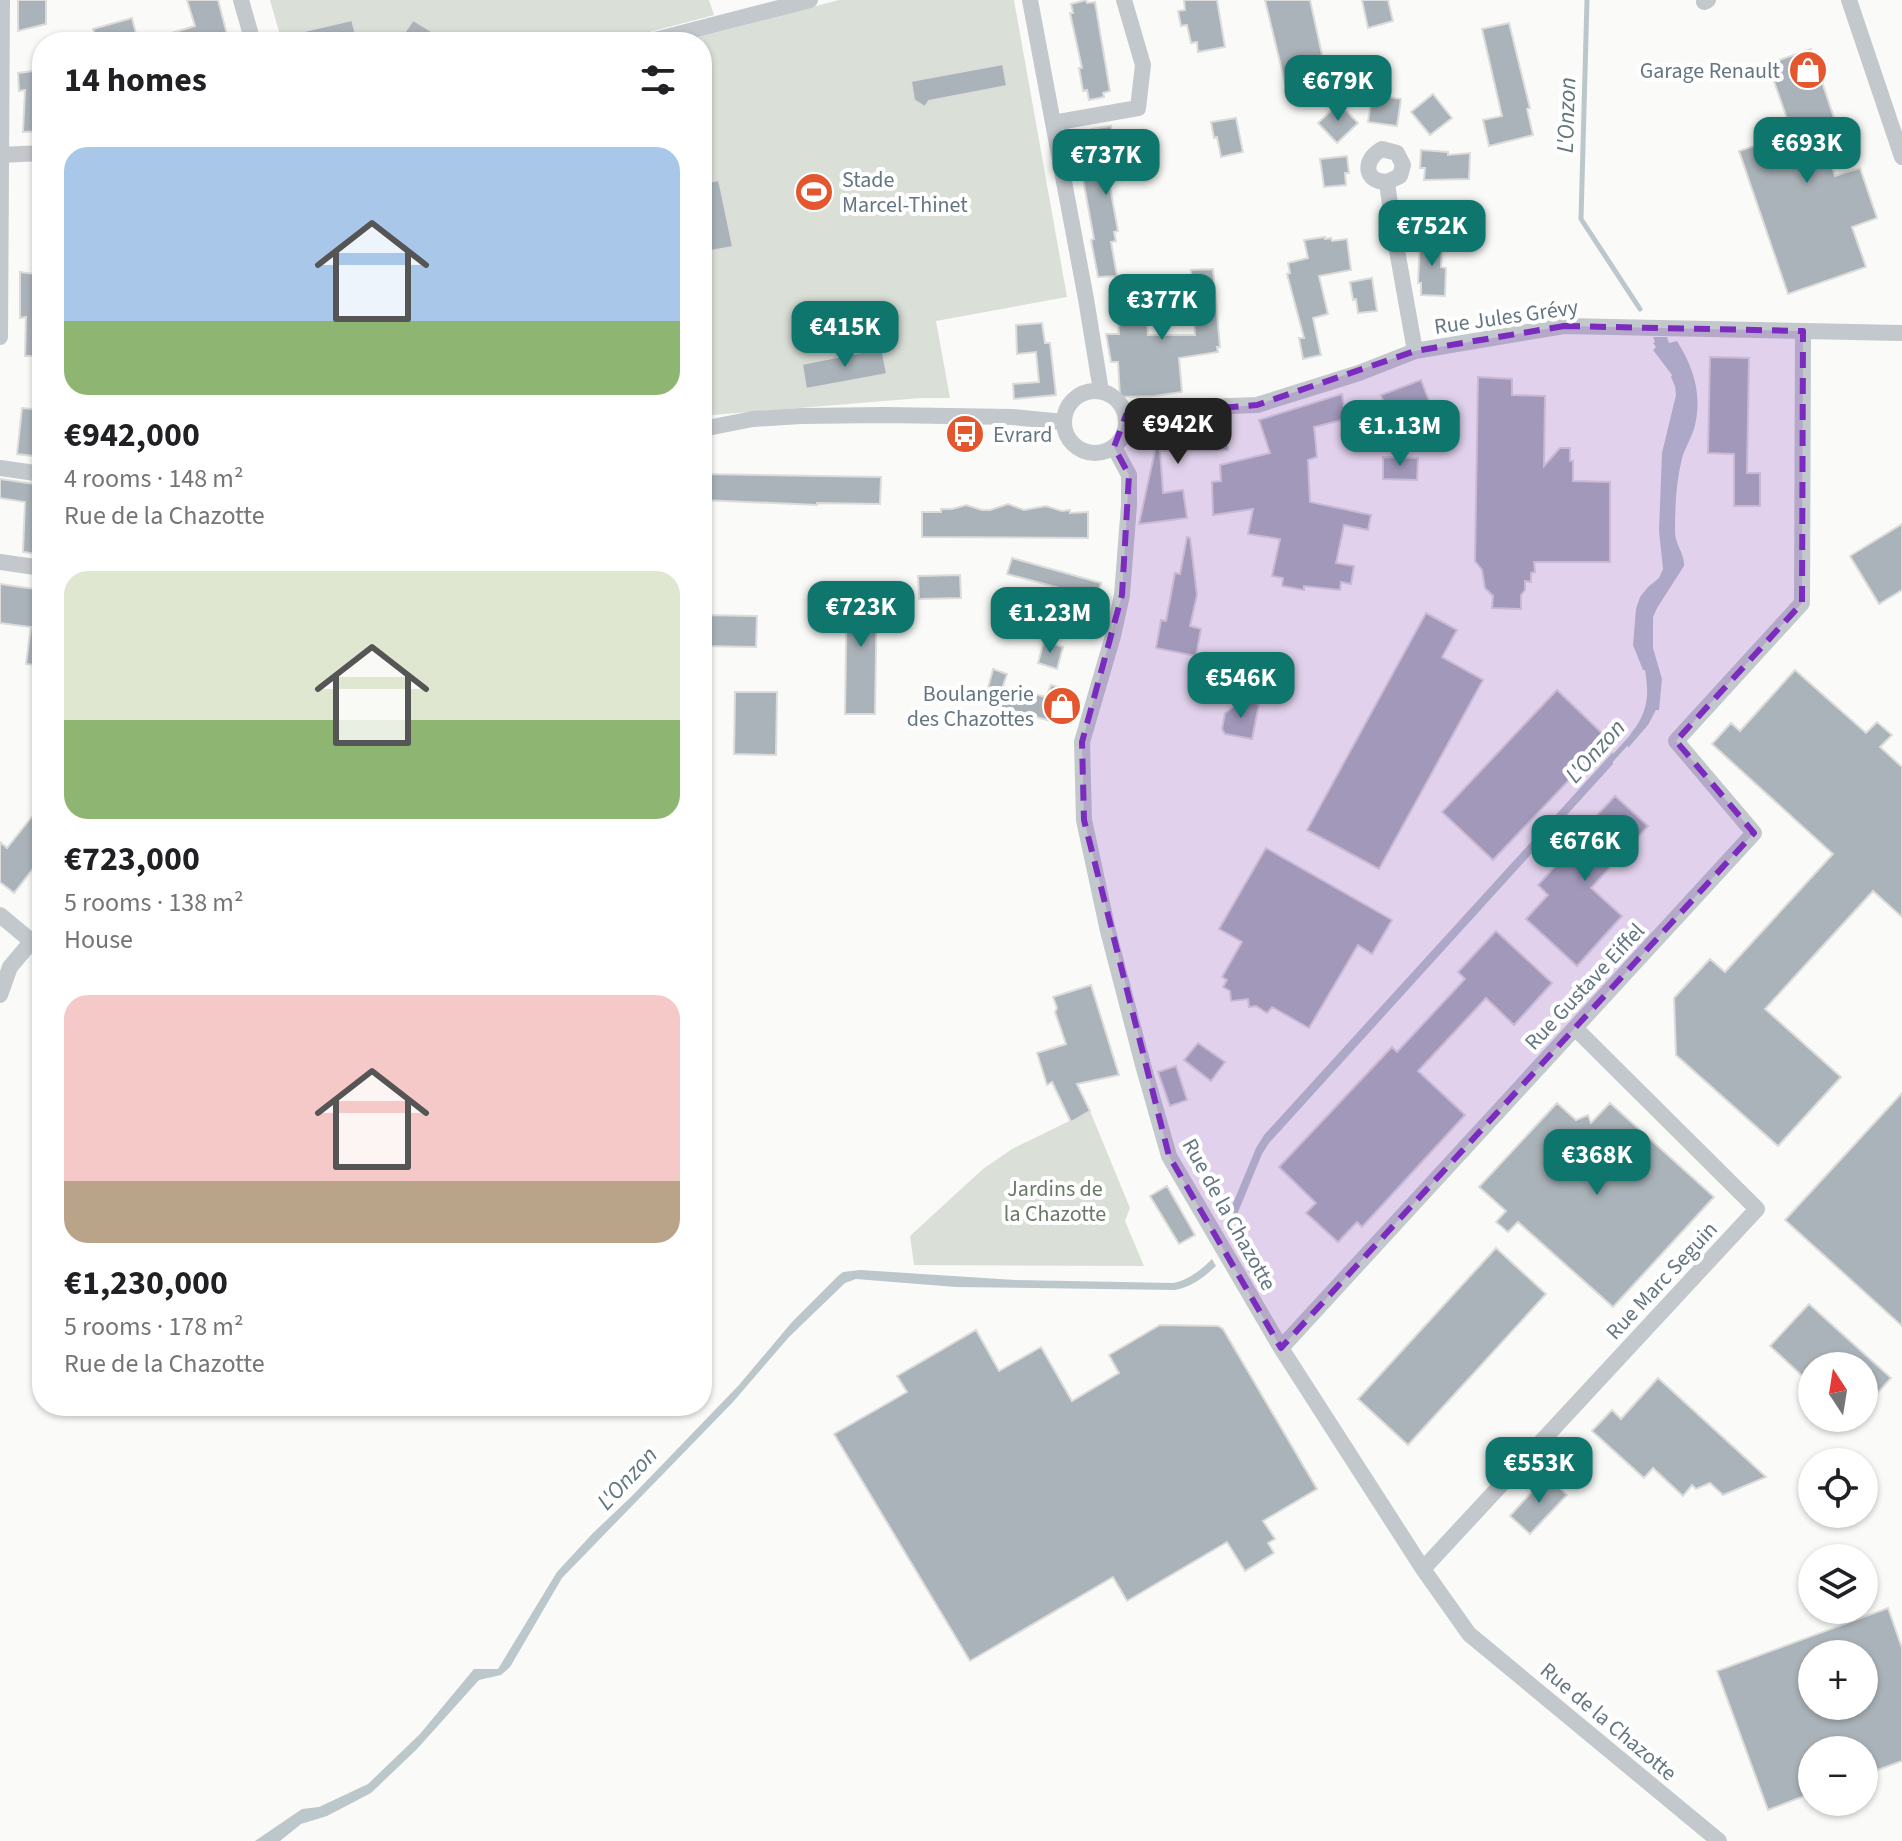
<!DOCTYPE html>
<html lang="en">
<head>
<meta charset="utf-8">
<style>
  body { margin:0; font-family:"Source Sans 3",sans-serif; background:#f6f6f6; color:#202124; height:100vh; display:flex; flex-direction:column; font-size:30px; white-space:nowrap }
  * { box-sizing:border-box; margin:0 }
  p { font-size:26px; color:#757577 }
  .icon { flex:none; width:44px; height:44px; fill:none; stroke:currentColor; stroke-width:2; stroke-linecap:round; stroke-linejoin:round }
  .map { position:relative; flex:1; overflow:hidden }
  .side { position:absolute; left:32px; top:32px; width:680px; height:1384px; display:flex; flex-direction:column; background:#fff; border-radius:32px; box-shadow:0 2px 6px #0004 }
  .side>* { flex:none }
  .needle { width:52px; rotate:348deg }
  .fabs { position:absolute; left:1798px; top:1352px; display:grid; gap:16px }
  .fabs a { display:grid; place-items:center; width:80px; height:80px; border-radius:50%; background:#fff; box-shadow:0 2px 6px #0004; font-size:40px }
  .price { position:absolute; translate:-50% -68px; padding:0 18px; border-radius:16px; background:#0f766e; color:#fff; font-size:26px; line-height:52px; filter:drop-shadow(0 2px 4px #0008) }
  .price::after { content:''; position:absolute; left:50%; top:48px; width:24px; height:18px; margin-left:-12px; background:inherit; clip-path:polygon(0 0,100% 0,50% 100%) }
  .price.selected { background:#222; color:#fff }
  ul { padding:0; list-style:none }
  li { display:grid; align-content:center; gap:16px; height:424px; padding:0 32px }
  li span { display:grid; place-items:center; height:248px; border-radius:24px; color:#555 }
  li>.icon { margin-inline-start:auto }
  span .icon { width:144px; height:144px; fill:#fffc; stroke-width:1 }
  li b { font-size:34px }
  h2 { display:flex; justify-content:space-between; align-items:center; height:96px; padding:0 32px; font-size:34px }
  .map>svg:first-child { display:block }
  .green { fill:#dadfd7 }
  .water { fill:#bbc7cb }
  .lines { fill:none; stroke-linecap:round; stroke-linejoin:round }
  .stream { stroke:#bbc7cb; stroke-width:5 }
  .building { fill:#aab3b9; stroke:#dcdcda; stroke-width:2; fill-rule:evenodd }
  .minor { stroke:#c3c8cc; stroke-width:16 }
  .marked { fill:#7b2cbf; fill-opacity:0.2; stroke:#7b2cbf; stroke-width:6; stroke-dasharray:16 10; stroke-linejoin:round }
  .labels { text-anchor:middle; stroke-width:8; stroke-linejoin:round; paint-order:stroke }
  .poi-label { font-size:22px; fill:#657683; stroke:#fff; text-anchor:end }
  .street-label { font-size:22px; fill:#657683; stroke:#fff }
  .park-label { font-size:22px; fill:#687a64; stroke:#fff }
  .water-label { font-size:24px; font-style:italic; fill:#60757c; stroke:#fff }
</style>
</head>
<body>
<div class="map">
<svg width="1902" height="1841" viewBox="0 0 1902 1841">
  <rect width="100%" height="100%" fill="#fafaf8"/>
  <path class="green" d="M270,0H709L714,15L612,42H282Z
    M839,0H1014L1067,297L936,321L950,398H921L712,415L702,408V42H680Z
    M1090,1111L1130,1208L1125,1221L1144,1266L914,1265L910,1236L983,1169L1012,1149Z"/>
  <path class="water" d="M1653,337H1667L1669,343L1677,341C1694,368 1703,396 1694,429C1690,441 1683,451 1681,463C1676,484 1675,510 1675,531C1675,545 1685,554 1684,566L1657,608L1653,617V648L1662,679L1659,710H1656L1648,725L1628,748C1627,733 1634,732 1640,720C1649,703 1648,688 1645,670H1643L1633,645L1636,609L1640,597L1648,587L1659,578L1663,569L1659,531L1662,453L1676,395L1675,386L1671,377L1672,375L1653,350L1656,347L1653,343L1655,342Z
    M1613,752V764L1269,1143L1262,1154L1229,1234L1224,1225L1256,1148L1264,1135Z
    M1212,1259L1216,1266C1204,1277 1192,1287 1175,1290L956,1287L856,1279L845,1283L789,1337L733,1402L562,1578L510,1667L501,1675L479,1680L417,1749L371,1793L327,1816L301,1824L280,1841H255L302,1809L319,1807L368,1784L420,1734L474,1669H498L557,1572L593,1533L632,1496L739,1385L792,1322L838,1276L843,1272L860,1270L1015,1280L1173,1283C1189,1280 1201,1270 1212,1259Z"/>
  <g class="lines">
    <path class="stream" d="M1587,0L1581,219L1640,309
      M1611,760L1631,738"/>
  </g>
  <path class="building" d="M18,0H46V24L18,31Z
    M187,0H218L229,42H156L155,38L195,26Z
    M1086,0L1087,3L1095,2L1110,91L1103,93L1104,97L1089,100L1087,90L1083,91L1079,68H1082L1070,13H1073L1071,4Z
    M1184,0H1217L1225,47L1198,52L1197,42L1191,43L1187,25L1181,26L1178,11L1185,10Z
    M1265,0H1310L1326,73L1285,83Z
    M1362,0H1388L1393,21L1368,28Z
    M132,18L138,42H97L93,29Z
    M352,20L358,42H284L283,36Z
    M413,20L449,42H398Z
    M1509,23L1530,108L1527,109L1533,135L1489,146L1483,120L1502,116L1482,29Z
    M1811,49L1834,118L1817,124L1835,176L1860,168L1877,218L1852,227L1866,267L1788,294L1739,151L1792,133L1768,64Z
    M1003,64L1007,86L929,101L925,107L914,100L911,81Z
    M42,70V131L23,132L25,90L19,91L18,73Z
    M1372,94L1401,99L1397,126L1368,122Z
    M1433,94L1452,118L1430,135L1411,112Z
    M1339,103L1358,123L1337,143L1318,123Z
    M1236,118L1243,152L1221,157L1217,137L1214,138L1211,122Z
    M1111,126L1116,158L1142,153L1145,170L1108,176L1118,231L1114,232L1116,241L1111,242L1117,276L1098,277L1091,240L1094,239L1083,179L1099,176L1091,129Z
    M1421,150L1448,152V155L1470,153L1469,179L1424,180L1425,168H1420Z
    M1347,156L1349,173H1345L1346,185L1324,187L1320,159Z
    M719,180L733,247L710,251L708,242L702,243V183Z
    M1325,237V239L1331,238L1332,241L1347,239L1351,270L1319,276L1328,314L1313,318L1321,355L1303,359L1299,338H1304L1287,274L1290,273L1288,263L1308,258L1304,240Z
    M1420,238L1442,239L1441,267L1446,268L1445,296L1421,295V283H1418Z
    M1213,269L1220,347H1217L1218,352L1179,358L1182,392L1154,396L1120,397L1118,362H1111L1106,334H1119L1116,297L1145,295L1148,335H1195L1191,270Z
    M20,272L42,275V338H40V356H25L26,317L20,318Z
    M1372,278L1377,311L1358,313L1356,299L1353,300L1350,282Z
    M1042,323L1045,343H1050L1056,395L1014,399L1013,384L1039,382L1036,352L1017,354L1016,325Z
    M882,348L887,374L806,389L802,364Z
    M1710,357L1749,358L1747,473H1760V506H1734V454L1708,453Z
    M1478,377L1512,379V395L1545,396L1544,466L1560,448H1570V461H1573V481L1610,482V562H1534L1535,572L1531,573V582L1525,581V590L1521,595V609L1492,608L1493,596L1485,588L1482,570L1475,561Z
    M1421,380L1429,401L1411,408L1415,420L1394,428L1381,395Z
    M1342,394L1346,419L1314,427L1317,457L1308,460L1310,502L1371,515L1368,530L1344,525L1336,563L1354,566L1351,584L1341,582L1340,590L1304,586V590L1282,586L1283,578L1272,576L1280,539L1248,534L1253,509L1213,515L1212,482L1221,481L1220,465L1270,453L1259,420Z
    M22,408L42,410V457L17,454Z
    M1160,422L1227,423L1228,450L1160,451L1163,493L1183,490L1187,518L1139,524L1156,446H1160V448Z
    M1383,457L1418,458L1417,480L1383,479Z
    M702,474L881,477L880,504L817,503V505L702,500Z
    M0,479L42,485L38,554L23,552L25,502L0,498Z
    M1008,504L1024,510L1046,506L1062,511L1070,510V513L1088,512V538L922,537V512H941V509H952L966,505L982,510H990Z
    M1902,524V590L1879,604L1850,556Z
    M1187,537L1190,538L1197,595L1190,626L1201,629L1196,656L1156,648L1161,620L1166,621L1175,573L1180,574Z
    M1012,558L1101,583L1093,614L1078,609L1082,594L1007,574Z
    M960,575L961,598L919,599L918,576Z
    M0,584L35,589V593L42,594V666L26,664L31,627L0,623Z
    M847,584L877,585L875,714H845Z
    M1426,613L1457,630L1442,657L1483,680L1379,869L1307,830Z
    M702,615L757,616L756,647L702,646Z
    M1044,641L1063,647L1057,669L1038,663Z
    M993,669L1007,674L1003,686L1046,697L1051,685L1072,691L1062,724L984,703Z
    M1795,670L1866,733L1877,722L1892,735L1880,747L1902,767V917L1873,891L1765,1009L1841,1077L1778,1146L1676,1055L1674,998L1710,959L1725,972L1833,854L1712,744L1731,723L1740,731Z
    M1557,690L1608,739L1493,860L1442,812Z
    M735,692H777L776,755L734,754Z
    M1236,700L1259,704L1252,739L1225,734L1222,729L1225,713L1235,706Z
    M1615,796L1648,826L1591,888L1622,916L1577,966L1526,919L1548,895L1538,885L1570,850L1567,847Z
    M42,804V857L14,893L0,882V842L7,848Z
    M1266,848L1392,920L1372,954L1358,945L1309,1028L1272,1007L1267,1013L1256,1006L1249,1007L1248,999L1231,1001L1230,991L1223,987L1227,980L1222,977L1242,942L1219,929Z
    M1496,931L1552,983L1514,1025L1486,998L1418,1071L1465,1115L1362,1227L1357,1222L1338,1242L1306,1213L1316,1203L1279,1167L1392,1047L1397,1052L1465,979L1458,972Z
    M1091,985L1119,1075L1077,1084L1090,1111L1071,1122L1052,1082L1047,1085L1037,1053L1066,1044L1055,1012L1057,1008L1053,997Z
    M1198,1043L1225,1062L1211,1081L1184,1060Z
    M1176,1066L1187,1100L1170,1106L1158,1072Z
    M1902,1093V1326L1785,1220Z
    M1557,1103L1576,1120L1588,1115L1591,1123L1610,1103L1714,1197L1613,1307L1518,1222L1508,1232L1496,1222L1506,1211L1479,1187Z
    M1167,1186L1195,1235L1179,1244L1150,1196Z
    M1496,1248L1546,1294L1408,1445L1358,1399Z
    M1809,1304L1891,1378L1864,1408V1366H1812V1385L1770,1346Z
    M1160,1325L1218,1326L1223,1329L1317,1489L1263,1521L1275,1539L1268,1543L1274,1553L1245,1571L1227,1542L1127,1601L1113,1577L970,1661L834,1434L907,1392L897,1376L976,1330L999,1371L1041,1347L1072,1401L1119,1373L1109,1355Z
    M1658,1378L1739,1452L1766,1477L1723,1495L1710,1483L1696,1489L1692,1485L1683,1496L1653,1468L1644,1478L1592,1431L1612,1410L1621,1419Z
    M1547,1475L1567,1495L1530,1534L1510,1516Z
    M1888,1608L1902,1648V1761L1864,1775V1750H1812V1793L1768,1810L1717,1671ZM1812,1654H1864V1706H1812Z"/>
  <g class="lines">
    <path class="minor" d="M241,0L253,42
      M1030,0L1086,299L1101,391
      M1849,0L1902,157
      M1704,2L1708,0
      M647,42L810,0
      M1053,123L1138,108L1143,65L1124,0
      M1,155L42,153
      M1387,182C1363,182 1363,159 1382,149L1397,153L1403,165L1400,176L1387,182L1393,228L1415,351
      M0,337L2,0
      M1064 422a31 31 0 1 1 62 0a31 31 0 1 1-62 0Z
      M1126,415L1148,409L1257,405L1359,373L1415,351L1564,326L1902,333
      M702,429L753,419L801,416L885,415L1012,417L1064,422
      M1114,447L1129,475V505L1122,595L1113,636L1082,742L1084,820L1108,931L1143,1065L1169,1156L1281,1348L1423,1569L1469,1634L1719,1841
      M0,468L42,474
      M0,562L42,568
      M0,915L42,950
      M0,995L10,967L32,941
      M1281,1348L1754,833L1676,741L1802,603L1803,331
      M1423,1569L1757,1209L1575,1028"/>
  </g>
  <path class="marked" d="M1564,326L1803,331L1802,603L1676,741L1754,833L1281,1348L1169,1156L1084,820L1082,742L1122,595L1129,475L1114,447L1126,415L1257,405L1415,351Z"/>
  <defs>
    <symbol id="shop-disc" viewBox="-11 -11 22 22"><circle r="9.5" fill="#e4572e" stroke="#fff"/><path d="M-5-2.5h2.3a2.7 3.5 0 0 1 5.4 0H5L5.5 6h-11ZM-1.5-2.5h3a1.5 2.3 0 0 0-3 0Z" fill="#fff"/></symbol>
    <symbol id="stadium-disc" viewBox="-11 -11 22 22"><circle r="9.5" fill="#e4572e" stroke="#fff"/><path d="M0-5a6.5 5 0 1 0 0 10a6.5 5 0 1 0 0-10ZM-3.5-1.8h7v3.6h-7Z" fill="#fff"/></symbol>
    <symbol id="bus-disc" viewBox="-11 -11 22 22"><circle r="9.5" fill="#e4572e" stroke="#fff"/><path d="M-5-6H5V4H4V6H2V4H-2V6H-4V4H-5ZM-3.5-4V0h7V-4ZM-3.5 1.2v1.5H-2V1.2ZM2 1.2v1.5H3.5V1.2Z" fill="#fff"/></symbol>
  </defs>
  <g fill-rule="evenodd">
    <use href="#shop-disc" x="1786" y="48" width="44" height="44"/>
    <use href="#stadium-disc" x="792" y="170" width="44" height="44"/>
    <use href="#bus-disc" x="943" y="412" width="44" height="44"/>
    <use href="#shop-disc" x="1040" y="684" width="44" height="44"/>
  </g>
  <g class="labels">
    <g class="poi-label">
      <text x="1780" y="78">Garage Renault</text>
      <text x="842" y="187" text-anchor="start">Stade<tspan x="842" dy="25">Marcel-Thinet</tspan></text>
      <text x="993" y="442" text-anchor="start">Evrard</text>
      <text x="1034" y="701">Boulangerie<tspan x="1034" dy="25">des Chazottes</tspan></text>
    </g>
    <g class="street-label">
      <text transform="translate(1506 316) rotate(-8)" y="8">Rue Jules Grévy</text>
      <text transform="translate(1584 986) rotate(-47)" y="8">Rue Gustave Eiffel</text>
      <text transform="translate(1230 1214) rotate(61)" y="8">Rue de la Chazotte</text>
      <text transform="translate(1661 1280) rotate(-47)" y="8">Rue Marc Seguin</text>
      <text transform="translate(1609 1721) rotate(40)" y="8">Rue de la Chazotte</text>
    </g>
    <g class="park-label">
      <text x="1055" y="1196">Jardins de<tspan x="1055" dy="25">la Chazotte</tspan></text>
    </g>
    <g class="water-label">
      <text transform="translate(1566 115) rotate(-88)" y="8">L'Onzon</text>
      <text transform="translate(1595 751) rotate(-48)" y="8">L'Onzon</text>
      <text transform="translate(627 1478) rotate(-47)" y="8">L'Onzon</text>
    </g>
  </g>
</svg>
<div class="fabs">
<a><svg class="needle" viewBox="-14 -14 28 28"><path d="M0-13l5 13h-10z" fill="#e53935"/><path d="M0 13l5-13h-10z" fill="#757577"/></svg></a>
<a><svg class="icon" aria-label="locate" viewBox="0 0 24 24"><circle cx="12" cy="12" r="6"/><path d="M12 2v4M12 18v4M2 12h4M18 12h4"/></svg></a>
<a><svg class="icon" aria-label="layers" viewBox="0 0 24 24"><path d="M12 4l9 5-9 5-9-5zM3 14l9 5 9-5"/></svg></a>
<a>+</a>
<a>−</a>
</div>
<b class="price" style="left:1338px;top:123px">€679K</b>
<b class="price" style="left:1807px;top:185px">€693K</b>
<b class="price" style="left:1106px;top:197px">€737K</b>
<b class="price" style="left:1432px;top:268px">€752K</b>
<b class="price" style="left:1162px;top:342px">€377K</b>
<b class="price" style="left:845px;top:369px">€415K</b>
<b class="price selected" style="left:1178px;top:466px">€942K</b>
<b class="price" style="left:1400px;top:468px">€1.13M</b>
<b class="price" style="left:861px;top:649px">€723K</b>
<b class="price" style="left:1050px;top:655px">€1.23M</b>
<b class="price" style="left:1241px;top:720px">€546K</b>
<b class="price" style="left:1585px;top:883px">€676K</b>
<b class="price" style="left:1597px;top:1197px">€368K</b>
<b class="price" style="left:1539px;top:1505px">€553K</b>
<section class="side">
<h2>14 homes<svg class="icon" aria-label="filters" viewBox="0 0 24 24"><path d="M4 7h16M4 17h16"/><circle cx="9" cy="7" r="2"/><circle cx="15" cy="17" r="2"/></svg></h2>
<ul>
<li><span style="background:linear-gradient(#a9c7e8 70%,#8fb573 0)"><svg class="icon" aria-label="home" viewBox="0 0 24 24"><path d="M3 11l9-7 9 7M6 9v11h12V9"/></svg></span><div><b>€942,000</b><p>4 rooms · 148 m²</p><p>Rue de la Chazotte</p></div></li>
<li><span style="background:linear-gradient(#dfe7d0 60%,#8fb573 0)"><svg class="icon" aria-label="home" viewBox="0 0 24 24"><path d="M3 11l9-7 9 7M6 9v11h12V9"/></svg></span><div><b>€723,000</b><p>5 rooms · 138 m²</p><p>House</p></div></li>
<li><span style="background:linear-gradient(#f6c9c9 75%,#b9a48a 0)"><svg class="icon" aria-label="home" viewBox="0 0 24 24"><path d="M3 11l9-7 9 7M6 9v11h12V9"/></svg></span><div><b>€1,230,000</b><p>5 rooms · 178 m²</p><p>Rue de la Chazotte</p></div></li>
</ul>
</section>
</div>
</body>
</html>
